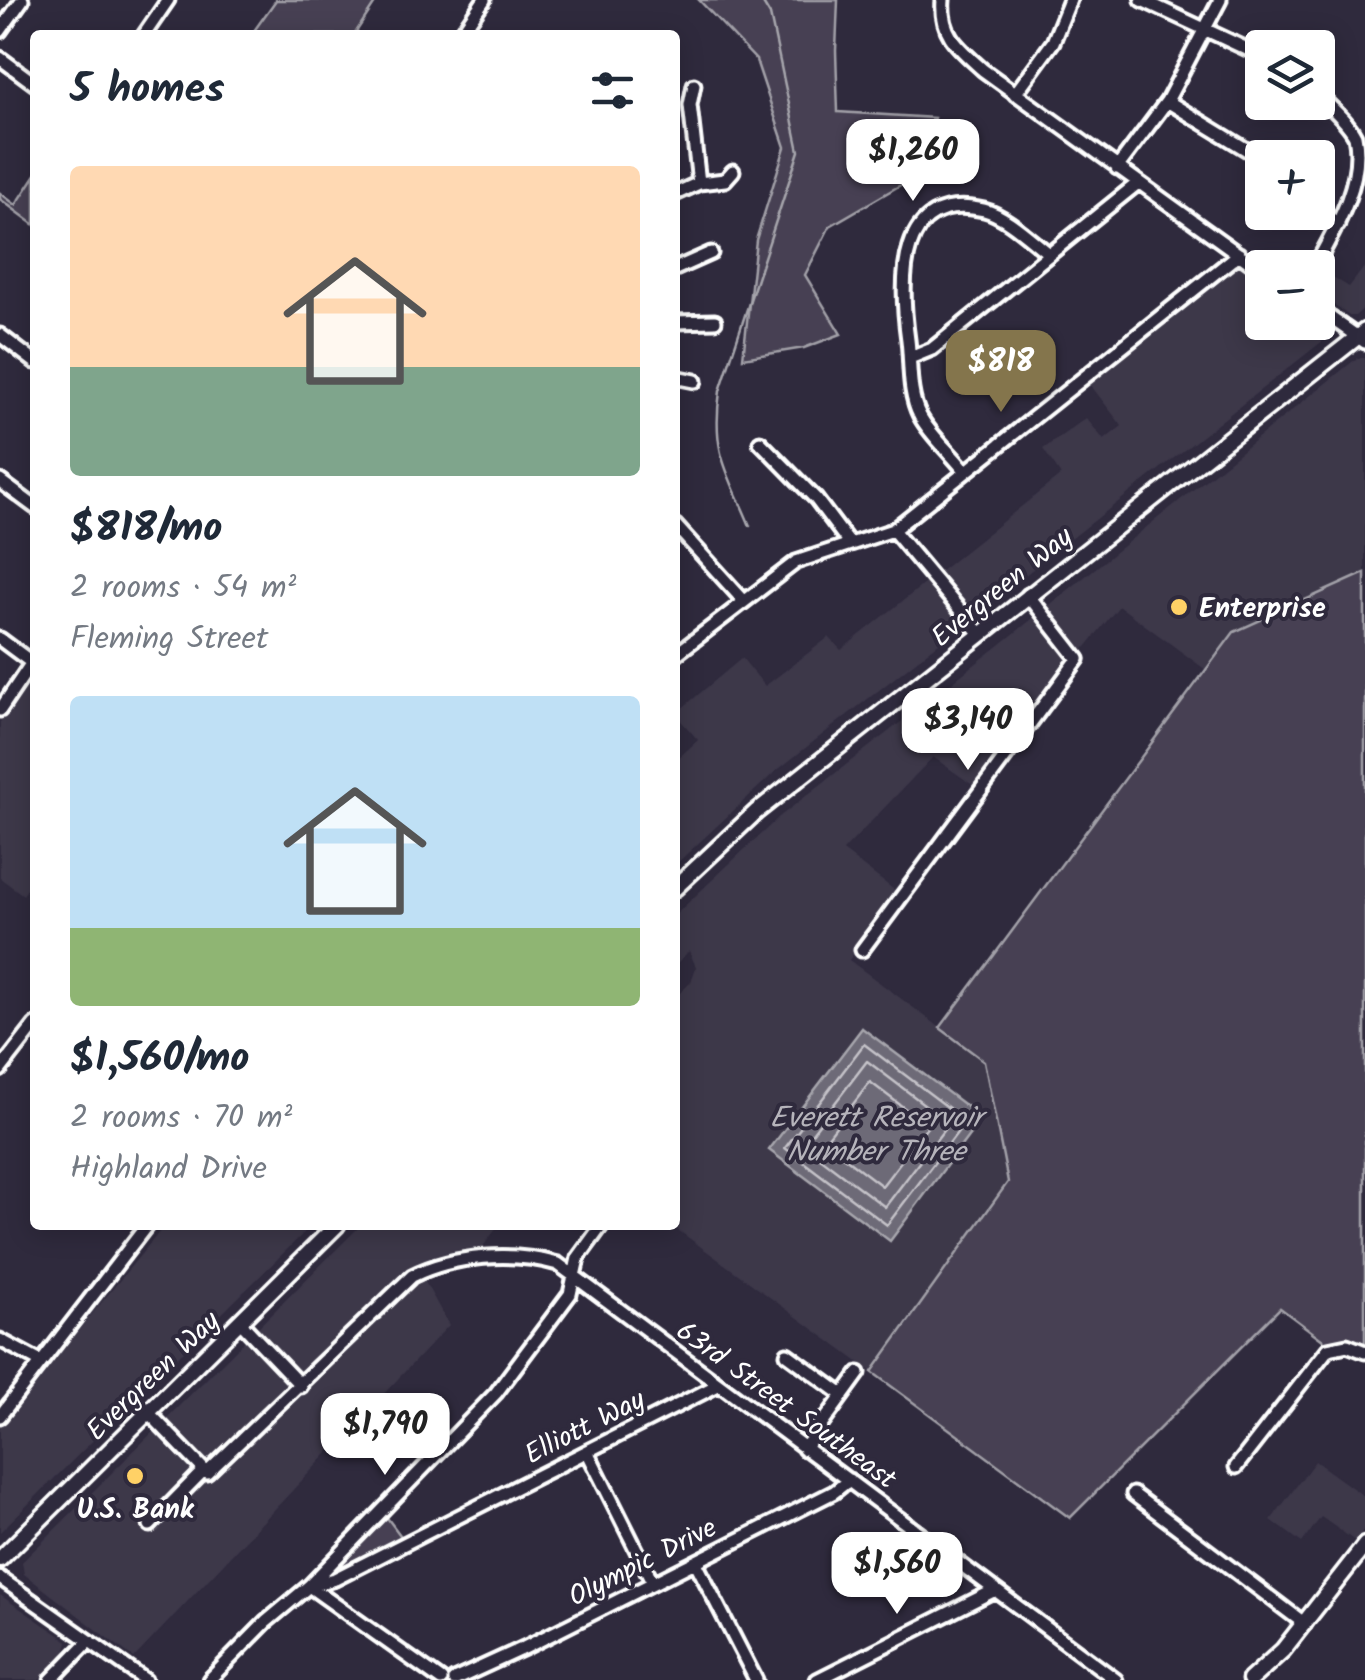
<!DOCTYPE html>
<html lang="en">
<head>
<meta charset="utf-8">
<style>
  body { margin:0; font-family:Kalam,sans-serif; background:#f2f2f3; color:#1f2937; height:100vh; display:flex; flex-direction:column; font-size:38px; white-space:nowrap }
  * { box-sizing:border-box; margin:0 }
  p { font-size:32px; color:#747a83 }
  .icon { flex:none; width:55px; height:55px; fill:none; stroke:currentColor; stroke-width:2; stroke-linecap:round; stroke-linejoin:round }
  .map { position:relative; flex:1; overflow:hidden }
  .details { position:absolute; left:30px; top:30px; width:650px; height:1200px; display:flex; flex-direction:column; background:#fff; border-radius:10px; box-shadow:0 5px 25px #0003 }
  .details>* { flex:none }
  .buttons { position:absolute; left:1245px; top:30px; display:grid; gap:20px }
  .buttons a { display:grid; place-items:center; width:90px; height:90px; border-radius:10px; background:#fff; box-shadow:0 5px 25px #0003; font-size:50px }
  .price { position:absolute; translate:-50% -85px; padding:0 22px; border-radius:20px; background:#fff; color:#222; font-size:32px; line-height:65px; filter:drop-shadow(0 2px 5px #0008) }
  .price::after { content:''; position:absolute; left:50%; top:60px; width:30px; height:22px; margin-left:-15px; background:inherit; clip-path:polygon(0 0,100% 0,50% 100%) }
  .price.selected { background:#84754c; color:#fff }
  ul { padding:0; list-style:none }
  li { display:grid; align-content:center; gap:20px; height:530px; padding:0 40px }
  li span { display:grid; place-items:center; height:310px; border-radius:10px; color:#555 }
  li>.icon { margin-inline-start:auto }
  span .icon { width:180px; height:180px; fill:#fffc; stroke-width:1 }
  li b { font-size:42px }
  h2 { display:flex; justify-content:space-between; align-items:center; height:120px; padding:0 40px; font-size:42px }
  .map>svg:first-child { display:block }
  .built { fill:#3c3749 }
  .green { fill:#464152; stroke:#a2a0a8; stroke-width:2.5 }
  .water { fill:#6d6a77; stroke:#a7a6ad; stroke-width:2.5 }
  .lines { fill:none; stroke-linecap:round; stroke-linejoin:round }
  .shore { stroke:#c5c3c9; stroke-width:2.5 }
  .stream { stroke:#a7a6ad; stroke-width:2.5 }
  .minor-casing { stroke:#fff; stroke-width:19 }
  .major-casing { stroke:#fff; stroke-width:21 }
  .minor { stroke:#2f2a3d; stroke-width:11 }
  .major { stroke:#2f2a3d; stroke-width:14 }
  .poi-dot { fill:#ffd166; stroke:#2f2a3d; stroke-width:4 }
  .labels { text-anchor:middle; stroke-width:8; stroke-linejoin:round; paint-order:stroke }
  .street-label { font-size:28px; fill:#fff; stroke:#2f2a3d }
  .poi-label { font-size:28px; font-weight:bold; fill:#fff; stroke:#2f2a3d; text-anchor:start }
  .water-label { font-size:30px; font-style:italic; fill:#b6b4bb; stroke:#2f2a3d }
</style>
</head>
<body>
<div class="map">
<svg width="1365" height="1680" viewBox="0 0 1365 1680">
  <rect width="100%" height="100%" fill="#2f2a3d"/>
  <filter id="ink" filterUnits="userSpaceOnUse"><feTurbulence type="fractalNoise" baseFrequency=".01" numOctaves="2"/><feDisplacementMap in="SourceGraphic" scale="20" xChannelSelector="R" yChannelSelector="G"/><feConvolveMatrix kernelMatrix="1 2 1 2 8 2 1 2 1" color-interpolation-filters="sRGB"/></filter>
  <g filter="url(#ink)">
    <path class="built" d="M1236,266H1243L1262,280V322H1318V318L1326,326L1327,335L1324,340L775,772L675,865V761L698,740L675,714L742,658L765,686L829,637L841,650L1061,475L1043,449L1086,418L1104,440L1122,426L1088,382Z
      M1365,266V307L1355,316H1349L1318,293L1320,269L1349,287Z
      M1357,358H1365V573L1234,632L1206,670L1119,606L974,786L933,757L843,851L897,892L849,960L984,1060L1008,1182L872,1372L671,1225H675V998L691,982L696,967L689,951L675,965V915L779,817L1001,644Z
      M35,674V878L23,895L0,878V722Z
      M165,1225H312L0,1532V1426Z
      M361,1225H499L479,1252L416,1266L449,1325L134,1658L24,1574L22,1562Z
      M1315,1461L1365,1497V1528L1355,1541L1321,1517L1302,1543L1271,1520Z
      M0,1595L68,1641L65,1654L39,1680H0Z"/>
    <path class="green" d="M276,0H377L354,35H251Z
      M699,0H838L836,51L838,112L934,118L923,172L830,226L805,275L841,334L804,348L743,358L756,240L785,147L756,60Z
      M35,176V225L0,199V193L16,205Z
      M1365,573V1352L1327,1343L1280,1308L1070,1518L872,1372L1008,1182L984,1061L940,1028L1234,632Z
      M385,1515L403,1539L333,1571L332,1568Z"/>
    <path class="water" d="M862,1028L982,1118L890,1241L769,1150Z"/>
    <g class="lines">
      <path class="shore" d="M864,1044L966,1121L887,1225L785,1148Z
        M867,1061L949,1123L885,1207L803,1145Z
        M870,1082L928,1126L882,1186L824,1142Z"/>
      <path class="stream" d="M750,526C728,472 711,454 720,391L799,151L770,15L761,0"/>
      <defs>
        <path id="minor" d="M943,0C940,35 959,48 983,70L1262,271
          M1142,0L1262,56
          M0,31L22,0
          M144,35L168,0
          M460,35L484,0
          M0,58L35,84
          M694,85L690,105L699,183
          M1015,94L1053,42L1070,0
          M1167,101L1262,159
          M1117,168L1167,101L1220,0
          M675,194L699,183L725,180L733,171
          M1318,207L1338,225
          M1314,268C1335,230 1365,180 1355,136C1347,120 1330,107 1318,94
          M675,269L711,253
          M1318,309L1365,342
          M675,322L715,321
          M0,335L35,362
          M910,358L932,349L1138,183
          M675,377L695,381
          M760,442L816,499L849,543
          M964,470C951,453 930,435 920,416C908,393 911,364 908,340C900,283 896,190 984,210C1005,215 1030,239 1048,253
          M0,481L35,507
          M675,525L743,600
          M893,530L980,634
          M0,639L35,665
          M675,655L796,562L893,530L1239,254
          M0,710L35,658
          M862,950L1078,659L1028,595
          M0,1070L35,1025
          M241,1323L301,1386
          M0,1340L41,1362
          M787,1354L843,1395
          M149,1413L207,1473L412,1276C454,1255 513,1251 558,1264L1116,1680
          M0,1416L147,1225
          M804,1449L859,1373
          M588,1453L653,1583
          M1236,1467L1328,1349L1347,1345L1365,1352
          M1133,1494L1305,1624
          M150,1525L204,1470
          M696,1563L756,1680
          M0,1578L145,1680
          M309,1586L335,1579L718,1385
          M309,1586L441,1680
          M51,1680L88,1642
          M209,1680L266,1622L309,1586L496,1393L570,1294L578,1258L602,1225
          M454,1680L524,1648L834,1492L849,1480
          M817,1680L995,1590"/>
        <path id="major" d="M675,888L756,812L1365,331
          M0,1559L337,1225
          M1250,1680L1283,1650L1365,1545"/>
      </defs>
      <use href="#minor" class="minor-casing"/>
      <use href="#major" class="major-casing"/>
      <use href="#minor" class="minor"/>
      <use href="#major" class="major"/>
    </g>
  </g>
  <g class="poi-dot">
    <circle cx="1179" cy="607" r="10"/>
    <circle cx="135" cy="1476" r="10"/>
  </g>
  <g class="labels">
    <g class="street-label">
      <text transform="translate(1001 586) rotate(-39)" y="10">Evergreen Way</text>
      <text transform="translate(152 1375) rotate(-44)" y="10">Evergreen Way</text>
      <text transform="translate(787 1404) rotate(36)" y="10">63rd Street Southeast</text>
      <text transform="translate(584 1426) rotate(-27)" y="10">Elliott Way</text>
      <text transform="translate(642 1561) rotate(-27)" y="10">Olympic Drive</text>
    </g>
    <g class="poi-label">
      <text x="1199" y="617">Enterprise</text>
      <text x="135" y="1518" text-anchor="middle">U.S. Bank</text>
    </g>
    <g class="water-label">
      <text x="876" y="1127">Everett Reservoir<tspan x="876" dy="34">Number Three</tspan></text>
    </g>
  </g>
</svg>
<div class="buttons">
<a><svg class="icon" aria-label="layers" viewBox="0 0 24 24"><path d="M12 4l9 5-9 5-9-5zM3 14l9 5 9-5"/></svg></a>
<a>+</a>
<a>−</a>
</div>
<b class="price" style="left:913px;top:204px">$1,260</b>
<b class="price selected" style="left:1001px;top:415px">$818</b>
<b class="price" style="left:968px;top:773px">$3,140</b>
<b class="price" style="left:385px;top:1478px">$1,790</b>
<b class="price" style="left:897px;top:1617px">$1,560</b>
<section class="details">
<h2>5 homes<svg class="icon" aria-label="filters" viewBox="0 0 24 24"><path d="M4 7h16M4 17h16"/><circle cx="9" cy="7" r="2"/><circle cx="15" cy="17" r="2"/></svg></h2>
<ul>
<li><span style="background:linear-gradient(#ffd9b3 65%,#7fa58c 0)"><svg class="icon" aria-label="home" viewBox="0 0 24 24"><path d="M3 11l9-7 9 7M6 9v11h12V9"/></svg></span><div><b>$818/mo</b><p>2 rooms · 54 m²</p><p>Fleming Street</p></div></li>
<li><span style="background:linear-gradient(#bfe0f5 75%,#8fb573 0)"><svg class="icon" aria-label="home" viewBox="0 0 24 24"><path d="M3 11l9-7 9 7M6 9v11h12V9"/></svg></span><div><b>$1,560/mo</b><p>2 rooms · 70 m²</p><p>Highland Drive</p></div></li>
</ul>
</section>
</div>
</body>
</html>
